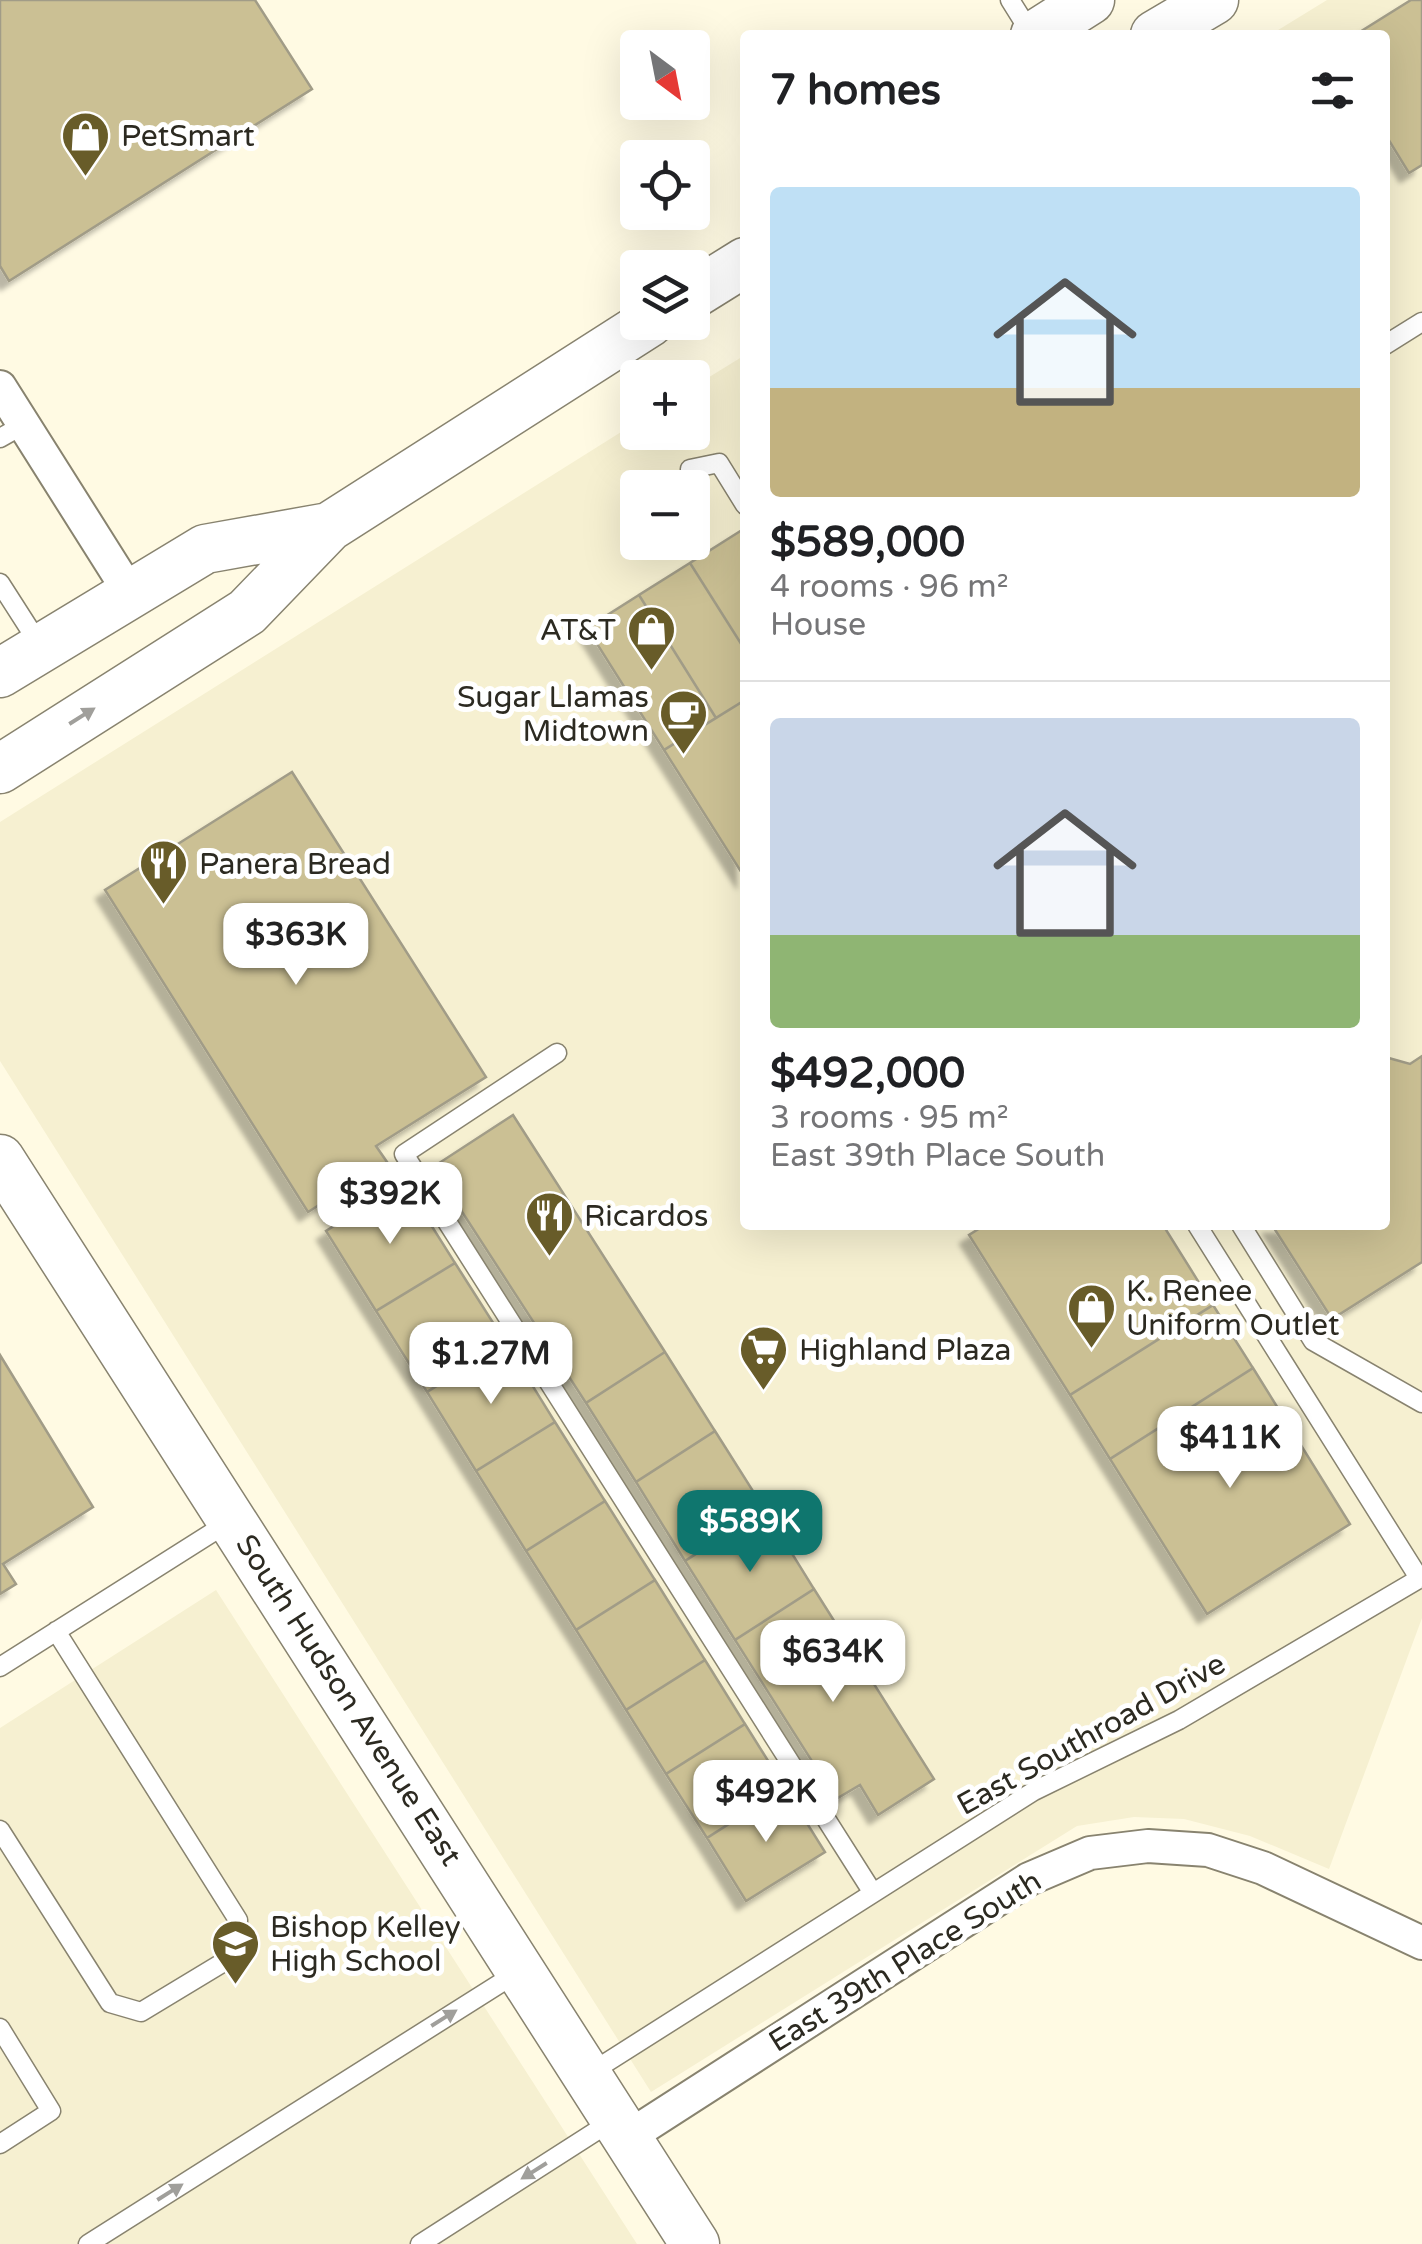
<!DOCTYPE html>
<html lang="en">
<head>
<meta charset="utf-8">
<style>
  body { margin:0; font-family:"Varela Round",sans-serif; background:#f6f6f6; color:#202124; height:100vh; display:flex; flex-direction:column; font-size:38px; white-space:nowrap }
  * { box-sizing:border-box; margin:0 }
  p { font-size:32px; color:#757577 }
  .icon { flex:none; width:55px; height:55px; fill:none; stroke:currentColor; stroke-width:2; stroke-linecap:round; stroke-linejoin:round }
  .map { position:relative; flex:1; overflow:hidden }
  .sheet { position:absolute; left:740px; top:30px; width:650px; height:1200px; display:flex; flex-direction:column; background:#fff; border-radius:10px; box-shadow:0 10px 40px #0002 }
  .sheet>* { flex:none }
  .needle { width:65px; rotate:148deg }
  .buttons { position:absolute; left:620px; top:30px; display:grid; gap:20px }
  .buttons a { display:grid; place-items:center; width:90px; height:90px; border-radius:10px; background:#fff; box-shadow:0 10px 40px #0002; font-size:50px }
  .price { position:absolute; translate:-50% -85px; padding:0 22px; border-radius:20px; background:#fff; color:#222; font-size:32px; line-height:65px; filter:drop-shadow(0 2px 5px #0008) }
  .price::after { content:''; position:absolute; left:50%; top:60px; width:30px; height:22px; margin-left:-15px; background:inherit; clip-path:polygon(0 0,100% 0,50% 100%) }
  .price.selected { background:#0f766e; color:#fff }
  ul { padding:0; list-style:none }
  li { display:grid; align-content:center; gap:20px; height:530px; padding:0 30px }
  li+li { border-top:2px solid #e0e0e0 }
  li span { display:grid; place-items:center; height:310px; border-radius:10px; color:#555 }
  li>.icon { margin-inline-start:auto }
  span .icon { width:180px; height:180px; fill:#fffc; stroke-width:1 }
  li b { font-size:42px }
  h2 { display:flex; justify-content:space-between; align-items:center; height:120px; padding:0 30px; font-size:42px }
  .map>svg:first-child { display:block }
  .built { fill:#f6f0d1; fill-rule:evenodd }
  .building { fill:#cbc094; stroke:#a19c87; stroke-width:2.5; filter:url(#shadow) }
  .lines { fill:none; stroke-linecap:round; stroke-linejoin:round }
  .lane-casing { stroke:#88836f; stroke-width:21 }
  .street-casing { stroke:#88836f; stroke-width:36 }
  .secondary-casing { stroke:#88836f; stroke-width:51 }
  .lane { stroke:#fff; stroke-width:18 }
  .street { stroke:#fff; stroke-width:32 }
  .secondary { stroke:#fff; stroke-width:48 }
  .oneway { fill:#a09f9b }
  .labels { text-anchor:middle; stroke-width:10; stroke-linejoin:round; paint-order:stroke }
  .poi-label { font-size:30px; fill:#2c2a21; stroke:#fff; text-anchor:start }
  .street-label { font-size:30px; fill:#2c2a21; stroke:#fff }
</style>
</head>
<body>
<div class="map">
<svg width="1422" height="2244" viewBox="0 0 1422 2244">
  <defs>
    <filter id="shadow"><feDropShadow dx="-9" dy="9" stdDeviation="2.5" flood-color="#0004"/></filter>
  </defs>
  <rect width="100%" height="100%" fill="#fffae3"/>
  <path class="built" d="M1327,0H1422V1618L1329,1869L1250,1836L1184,1819L1134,1817L1077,1826L651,2092L0,1061V822L637,422L638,432H692L693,387L745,355V1225H1385V35H1270ZM638,488H692V542H638Z
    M216,1590L637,2244H0V1728Z"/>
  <path class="building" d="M0,0H255L312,89L9,281L0,266Z
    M1411,0H1422V165L1409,173L1385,134V35H1355Z
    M742,530L745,536V650L690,563Z
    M690,563L745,650V700L716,718L639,595Z
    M639,595L716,718L664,750L587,628Z
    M745,700V878L664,750Z
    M292,772L486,1077L376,1146L387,1162L308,1212L105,890Z
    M1422,1056V1262L1332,1319L1272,1225H1385V1057L1410,1064Z
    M513,1115L665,1352L586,1403L433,1167Z
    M404,1182L455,1263L376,1311L326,1231Z
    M985,1225H1163L1213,1305L1070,1395L969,1235Z
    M455,1263L506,1343L427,1392L376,1311Z
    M1213,1305L1253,1368L1110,1459L1070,1395Z
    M506,1343L555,1422L476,1471L427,1392Z
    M665,1352L715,1431L636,1482L586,1403Z
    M0,1355L93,1507L3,1564L16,1584L0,1594Z
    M1253,1368L1350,1524L1207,1614L1110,1459Z
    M555,1422L605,1501L526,1551L476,1471Z
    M715,1431L765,1510L685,1561L636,1482Z
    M605,1501L655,1580L576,1630L526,1551Z
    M765,1510L814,1589L735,1640L685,1561Z
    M655,1580L705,1660L626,1710L576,1630Z
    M814,1589L934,1779L878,1815L860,1785L836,1799L735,1640Z
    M705,1660L745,1724L666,1774L626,1710Z
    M745,1724L785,1788L707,1838L666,1774Z
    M785,1788L825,1852L746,1901L707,1838Z"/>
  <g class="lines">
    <defs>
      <path id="lane" d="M1010,0L1032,35
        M1385,345L1422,322
        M0,438L23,425
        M690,469L719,463L745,505
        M0,583L41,647
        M557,1053L404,1154L873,1893
        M1197,1225L1419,1578
        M1241,1225L1313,1341L1422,1403
        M0,1667L229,1522
        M0,1830L110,2003L141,2012L237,1954L238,1920L56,1631
        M0,2028L51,2111L0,2144
        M590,2073L1034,1791L1179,1720L1422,1577
        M88,2244L518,1972
        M420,2244L612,2121"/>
      <path id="street" d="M0,387L130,593
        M628,2137L1029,1879L1090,1853L1148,1846L1208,1850L1263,1868L1422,1943"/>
      <path id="secondary" d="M1035,35L1090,0
        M1155,35L1214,0
        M692,295L745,262
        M0,673L205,549L329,527
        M0,769L247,612L329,527L650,322
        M0,1159L695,2244"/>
    </defs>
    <use href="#lane" class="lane-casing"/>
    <use href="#street" class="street-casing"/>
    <use href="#secondary" class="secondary-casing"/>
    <use href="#lane" class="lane"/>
    <use href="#street" class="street"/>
    <use href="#secondary" class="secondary"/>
  </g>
  <defs><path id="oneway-solid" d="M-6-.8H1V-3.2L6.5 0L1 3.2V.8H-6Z" transform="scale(2.5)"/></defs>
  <g class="oneway">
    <use href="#oneway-solid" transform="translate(82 716) rotate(-32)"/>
    <use href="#oneway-solid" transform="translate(444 2018) rotate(-32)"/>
    <use href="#oneway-solid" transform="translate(534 2171) rotate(148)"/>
    <use href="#oneway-solid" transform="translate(170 2192) rotate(-32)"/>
  </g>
  <defs>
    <symbol id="shop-pin" viewBox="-11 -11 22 30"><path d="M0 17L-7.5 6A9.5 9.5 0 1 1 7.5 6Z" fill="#685c29" stroke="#fff"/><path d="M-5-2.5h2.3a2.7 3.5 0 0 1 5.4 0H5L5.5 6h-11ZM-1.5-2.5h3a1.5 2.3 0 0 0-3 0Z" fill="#fff"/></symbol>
    <symbol id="cafe-pin" viewBox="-11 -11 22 30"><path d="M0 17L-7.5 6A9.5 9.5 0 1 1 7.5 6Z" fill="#685c29" stroke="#fff"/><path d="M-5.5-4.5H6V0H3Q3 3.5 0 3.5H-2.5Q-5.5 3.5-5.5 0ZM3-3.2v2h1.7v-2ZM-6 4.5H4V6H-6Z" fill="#fff"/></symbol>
    <symbol id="restaurant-pin" viewBox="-11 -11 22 30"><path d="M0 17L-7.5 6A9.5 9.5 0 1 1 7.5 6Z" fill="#685c29" stroke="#fff"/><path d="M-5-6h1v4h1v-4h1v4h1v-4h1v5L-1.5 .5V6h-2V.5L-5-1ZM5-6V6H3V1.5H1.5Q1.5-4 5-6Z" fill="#fff"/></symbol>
    <symbol id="supermarket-pin" viewBox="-11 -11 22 30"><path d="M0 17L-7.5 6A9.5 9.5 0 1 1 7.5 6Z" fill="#685c29" stroke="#fff"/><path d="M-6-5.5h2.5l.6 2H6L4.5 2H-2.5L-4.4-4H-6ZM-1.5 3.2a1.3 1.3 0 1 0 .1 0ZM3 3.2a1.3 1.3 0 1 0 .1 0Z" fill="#fff"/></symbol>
    <symbol id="school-pin" viewBox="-11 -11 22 30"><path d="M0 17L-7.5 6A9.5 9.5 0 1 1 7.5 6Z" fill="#685c29" stroke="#fff"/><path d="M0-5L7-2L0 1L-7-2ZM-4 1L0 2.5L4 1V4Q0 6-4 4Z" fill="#fff"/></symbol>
  </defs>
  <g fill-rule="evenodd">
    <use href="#shop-pin" x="58" y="108" width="55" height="75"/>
    <use href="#shop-pin" x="624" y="602" width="55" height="75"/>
    <use href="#cafe-pin" x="656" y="686" width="55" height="75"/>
    <use href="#restaurant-pin" x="136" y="836" width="55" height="75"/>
    <use href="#restaurant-pin" x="522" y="1188" width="55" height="75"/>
    <use href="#shop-pin" x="1064" y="1280" width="55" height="75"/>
    <use href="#supermarket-pin" x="736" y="1322" width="55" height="75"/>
    <use href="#school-pin" x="208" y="1916" width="55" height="75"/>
  </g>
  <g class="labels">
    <g class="poi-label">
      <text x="121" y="146">PetSmart</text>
      <text x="616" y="640" text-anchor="end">AT&amp;T</text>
      <text x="649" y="707" text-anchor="end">Sugar Llamas<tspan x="649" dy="34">Midtown</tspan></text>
      <text x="199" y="874">Panera Bread</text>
      <text x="584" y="1226">Ricardos</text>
      <text x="1126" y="1301">K. Renee<tspan x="1126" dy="34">Uniform Outlet</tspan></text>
      <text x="799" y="1360">Highland Plaza</text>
      <text x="270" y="1937">Bishop Kelley<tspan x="270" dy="34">High School</tspan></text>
    </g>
    <g class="street-label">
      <text transform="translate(349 1700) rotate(57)" y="10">South Hudson Avenue East</text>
      <text transform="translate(1091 1734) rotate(-29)" y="10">East Southroad Drive</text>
      <text transform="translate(905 1961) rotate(-32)" y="10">East 39th Place South</text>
    </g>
  </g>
</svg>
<div class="buttons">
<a><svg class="needle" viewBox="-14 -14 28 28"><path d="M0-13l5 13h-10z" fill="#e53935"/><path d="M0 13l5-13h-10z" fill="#757577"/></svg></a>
<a><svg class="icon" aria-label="locate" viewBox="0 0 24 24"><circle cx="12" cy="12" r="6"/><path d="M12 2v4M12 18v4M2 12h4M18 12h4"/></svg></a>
<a><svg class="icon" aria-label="layers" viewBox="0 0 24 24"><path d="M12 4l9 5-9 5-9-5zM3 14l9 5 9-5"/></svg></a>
<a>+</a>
<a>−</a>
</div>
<b class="price" style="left:296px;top:988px">$363K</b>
<b class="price" style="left:390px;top:1247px">$392K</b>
<b class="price" style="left:491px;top:1407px">$1.27M</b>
<b class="price" style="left:1230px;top:1491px">$411K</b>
<b class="price selected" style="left:750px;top:1575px">$589K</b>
<b class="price" style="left:833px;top:1705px">$634K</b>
<b class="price" style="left:766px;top:1845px">$492K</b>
<section class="sheet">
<h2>7 homes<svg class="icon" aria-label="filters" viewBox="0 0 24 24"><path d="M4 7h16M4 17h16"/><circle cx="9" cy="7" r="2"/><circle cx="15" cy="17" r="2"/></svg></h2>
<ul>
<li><span style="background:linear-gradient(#bfe0f5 65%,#c2b280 0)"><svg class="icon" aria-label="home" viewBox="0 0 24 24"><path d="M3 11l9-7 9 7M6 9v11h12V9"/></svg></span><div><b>$589,000</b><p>4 rooms · 96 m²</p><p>House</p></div></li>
<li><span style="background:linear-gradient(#c9d6e8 70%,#8fb573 0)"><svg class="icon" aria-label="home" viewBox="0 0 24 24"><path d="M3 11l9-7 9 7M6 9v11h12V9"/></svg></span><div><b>$492,000</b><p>3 rooms · 95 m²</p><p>East 39th Place South</p></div></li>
</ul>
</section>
</div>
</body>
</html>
